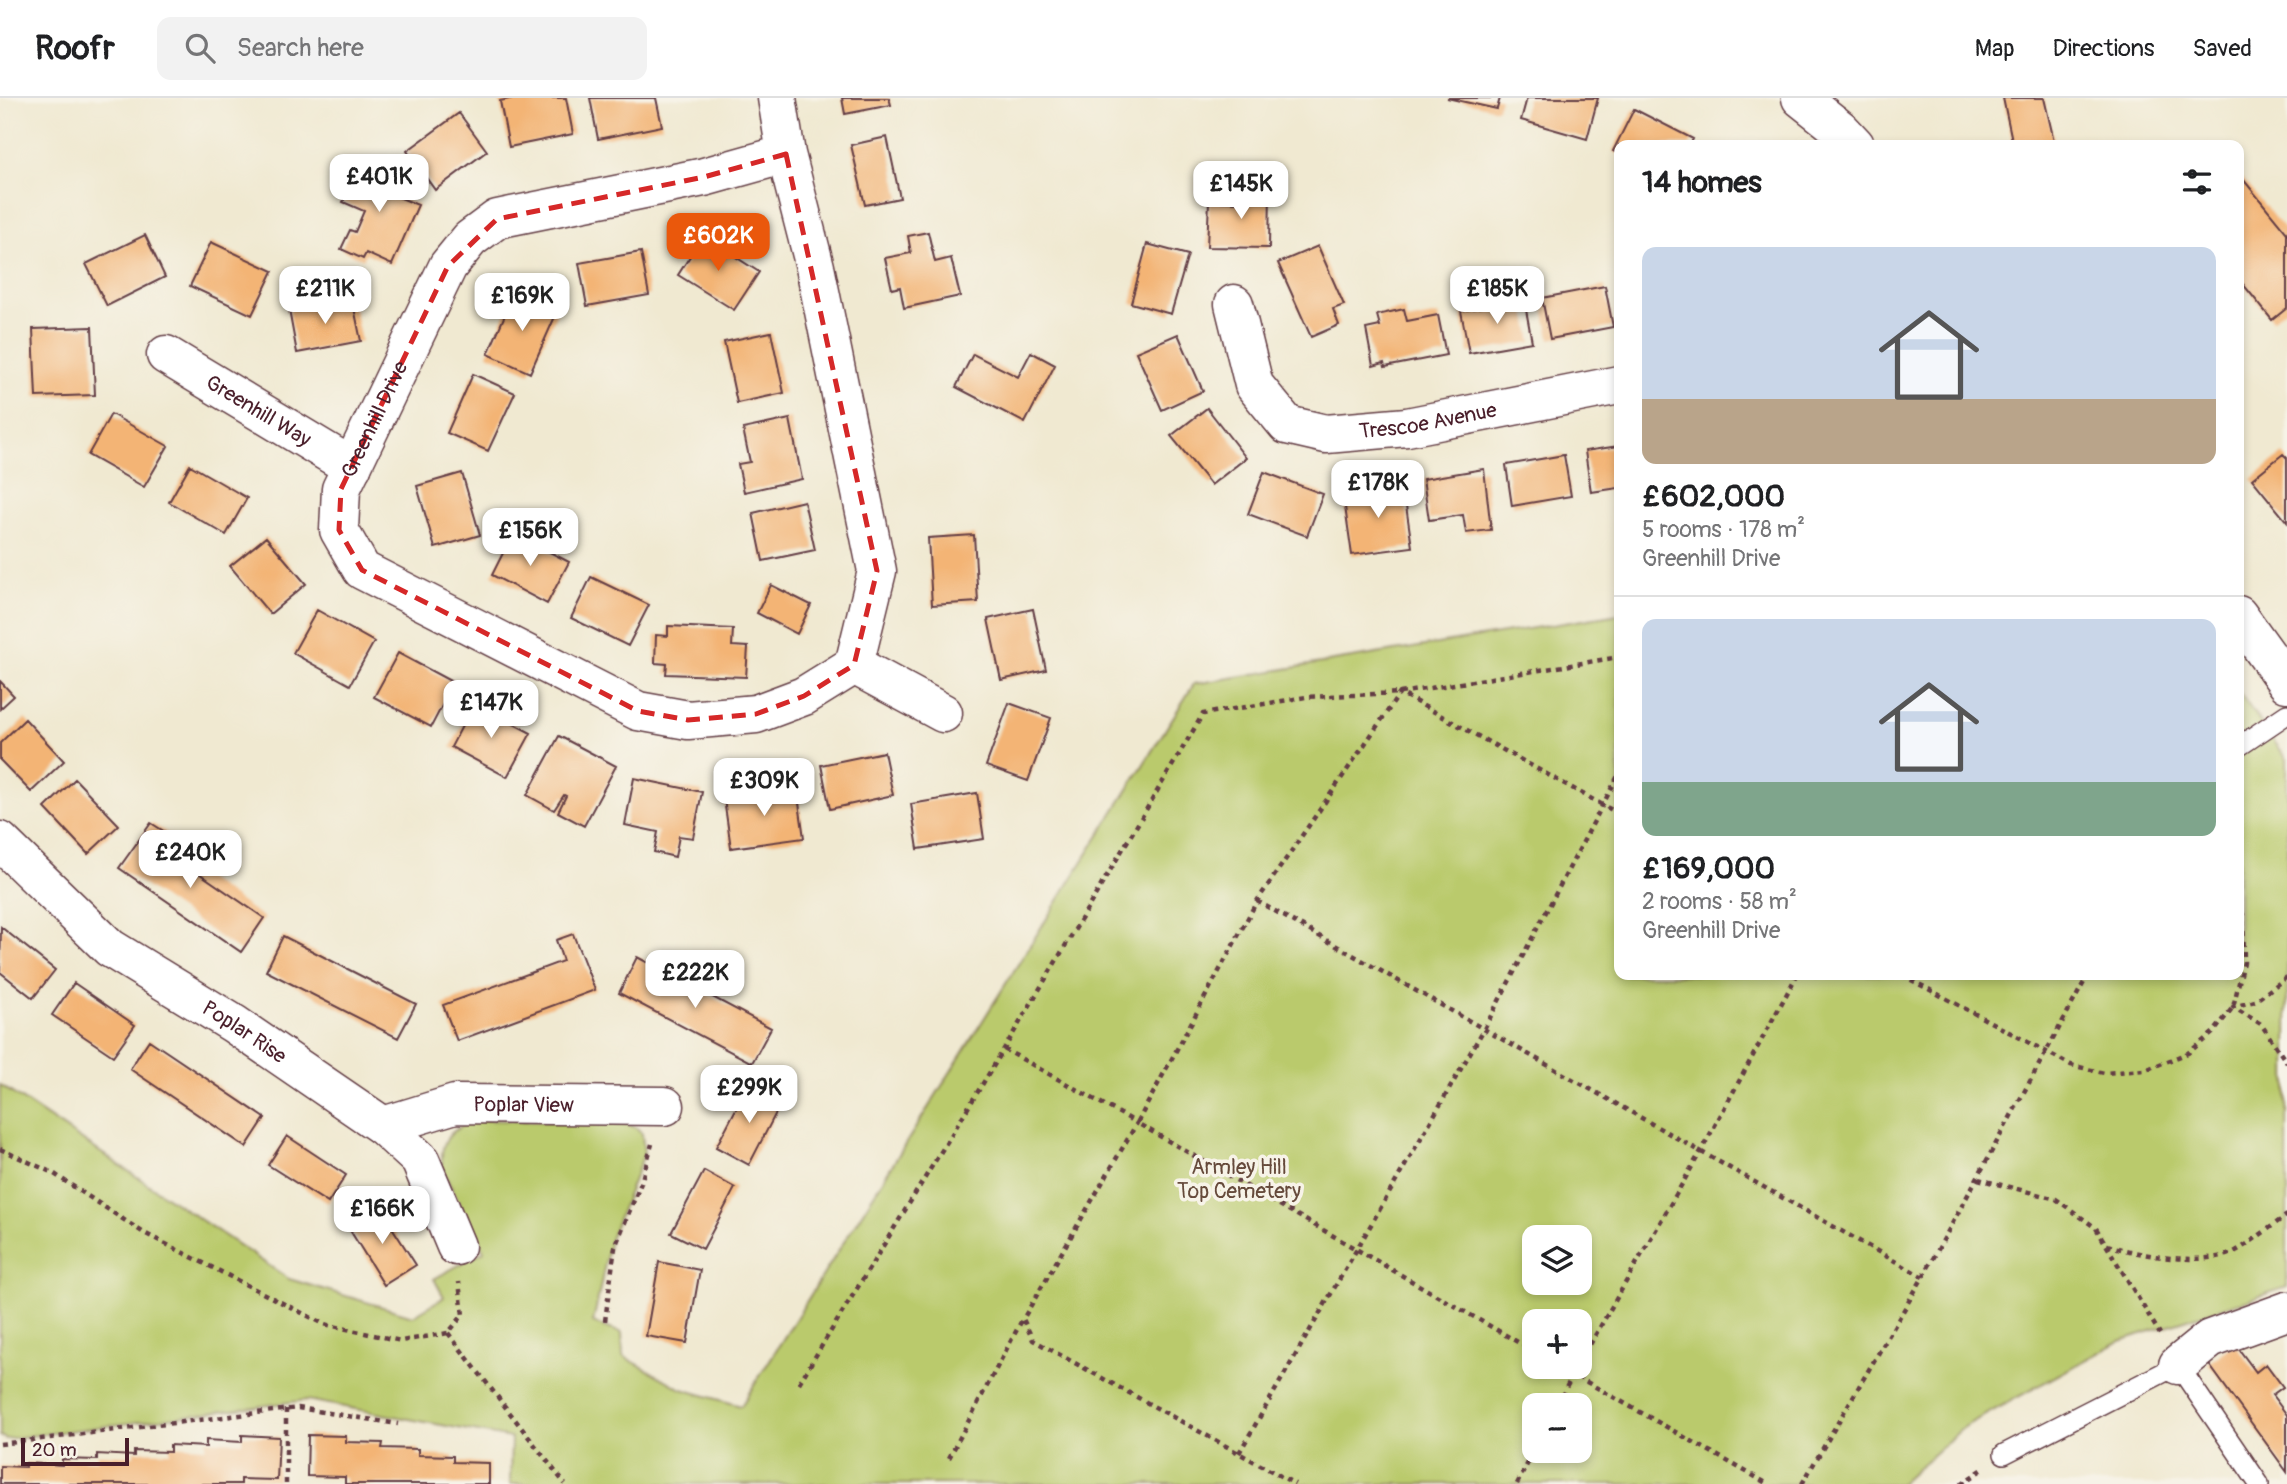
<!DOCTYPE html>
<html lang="en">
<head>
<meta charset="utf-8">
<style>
  body { margin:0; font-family:Pangolin,sans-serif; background:#f2f2f2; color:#202124; height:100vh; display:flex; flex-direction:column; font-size:26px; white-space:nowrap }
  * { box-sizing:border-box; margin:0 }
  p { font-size:23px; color:#757577 }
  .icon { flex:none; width:38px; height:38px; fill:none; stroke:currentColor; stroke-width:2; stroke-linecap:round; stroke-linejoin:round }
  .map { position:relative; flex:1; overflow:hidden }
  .sheet { position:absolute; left:1614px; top:42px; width:630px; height:840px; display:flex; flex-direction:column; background:#fff; border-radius:14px; box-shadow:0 4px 10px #0003 }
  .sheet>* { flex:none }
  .buttons { position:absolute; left:1522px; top:1127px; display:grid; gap:14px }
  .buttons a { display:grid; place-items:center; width:70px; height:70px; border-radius:14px; background:#fff; box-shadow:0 4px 10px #0003; font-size:35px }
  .scale { position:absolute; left:21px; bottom:18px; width:108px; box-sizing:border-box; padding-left:7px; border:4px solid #4a1f2b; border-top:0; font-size:19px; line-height:24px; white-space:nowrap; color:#4a1f2b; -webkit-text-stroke:5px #f7f3e8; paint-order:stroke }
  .price { position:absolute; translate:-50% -60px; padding:0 16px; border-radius:14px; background:#fff; color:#222; font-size:23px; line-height:46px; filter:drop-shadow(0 2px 4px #0008) }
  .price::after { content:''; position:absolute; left:50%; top:42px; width:21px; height:16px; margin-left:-10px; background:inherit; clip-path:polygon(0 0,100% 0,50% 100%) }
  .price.selected { background:#ea580c; color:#fff }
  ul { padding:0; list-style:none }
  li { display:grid; align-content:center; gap:14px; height:371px; padding:0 28px }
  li+li { border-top:2px solid #e0e0e0 }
  li span { display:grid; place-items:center; height:217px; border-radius:14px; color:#555 }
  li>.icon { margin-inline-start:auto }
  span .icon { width:126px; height:126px; fill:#fffc; stroke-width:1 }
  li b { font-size:30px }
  h2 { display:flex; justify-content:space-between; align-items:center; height:84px; padding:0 28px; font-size:30px }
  header { display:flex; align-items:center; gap:42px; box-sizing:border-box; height:98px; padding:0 35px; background:#fff; border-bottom:2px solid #e0e0e0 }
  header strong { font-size:33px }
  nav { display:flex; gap:38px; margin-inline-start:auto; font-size:24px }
  .search { width:490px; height:63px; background:#f2f2f2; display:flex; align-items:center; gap:18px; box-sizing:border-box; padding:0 24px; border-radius:14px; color:#757577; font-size:26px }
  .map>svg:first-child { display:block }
  .green { fill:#baca6c; stroke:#82744c; stroke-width:2; fill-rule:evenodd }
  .building { fill:#f3b475 }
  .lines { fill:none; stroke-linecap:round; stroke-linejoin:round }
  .service-casing { stroke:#633d44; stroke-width:22 }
  .minor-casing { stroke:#633d44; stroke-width:41 }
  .tertiary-casing { stroke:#633d44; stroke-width:41 }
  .path { stroke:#633d44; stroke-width:4.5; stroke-dasharray:5 5; stroke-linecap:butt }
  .service { stroke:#fff; stroke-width:19 }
  .minor { stroke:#fff; stroke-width:38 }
  .tertiary { stroke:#fff; stroke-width:38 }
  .marked { fill:none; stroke:#d62828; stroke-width:5; stroke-dasharray:14 9; stroke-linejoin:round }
  .labels { text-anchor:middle; stroke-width:7; stroke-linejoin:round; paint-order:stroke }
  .street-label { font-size:21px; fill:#4a1f2b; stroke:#f7f3e8 }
  .park-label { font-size:21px; fill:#664a3b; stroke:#f7f3e8 }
</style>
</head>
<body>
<header>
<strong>Roofr</strong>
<div class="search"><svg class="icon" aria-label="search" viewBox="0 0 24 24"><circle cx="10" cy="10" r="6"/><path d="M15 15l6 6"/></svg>Search here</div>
<nav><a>Map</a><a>Directions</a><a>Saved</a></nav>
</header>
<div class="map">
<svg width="2287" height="1386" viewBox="0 0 2287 1386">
  <rect width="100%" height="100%" fill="#f7f3e8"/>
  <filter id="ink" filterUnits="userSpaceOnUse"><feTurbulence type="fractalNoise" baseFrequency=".0143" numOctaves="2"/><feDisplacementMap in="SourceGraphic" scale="14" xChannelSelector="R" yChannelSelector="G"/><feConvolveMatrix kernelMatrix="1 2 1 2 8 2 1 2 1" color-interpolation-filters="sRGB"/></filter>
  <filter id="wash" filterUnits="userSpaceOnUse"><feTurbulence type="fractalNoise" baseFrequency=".00686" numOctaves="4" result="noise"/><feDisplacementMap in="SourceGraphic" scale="28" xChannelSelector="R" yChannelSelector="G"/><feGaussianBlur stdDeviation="1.57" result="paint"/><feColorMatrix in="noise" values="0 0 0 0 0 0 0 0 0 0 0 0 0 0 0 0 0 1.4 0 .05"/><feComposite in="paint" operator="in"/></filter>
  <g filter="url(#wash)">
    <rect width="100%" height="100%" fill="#f0e9d1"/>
    <path class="green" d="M1619,516V877H2238V593L2287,661V1189L2120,1243L1965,1328L1900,1386H510L511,1340L307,1302L6,1341L0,1338V987L289,1181L413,1218L444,1199L434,1181L484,1153L443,1073C438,1044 449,1032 474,1022L625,1025L637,1030L642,1036L644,1056L610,1141L593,1225L622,1235L623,1258L682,1291L741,1308L1194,586ZM1535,1139H1580V1185H1535ZM1535,1223H1580V1269H1535ZM1535,1307H1580V1353H1535Z"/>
    <g id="blocks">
      <path class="building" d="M514,0H566L573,36L509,49L500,3Z
        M590,0H656L662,28L598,41Z
        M842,0H889L891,7L845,16Z
        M1447,0H1500L1497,11Z
        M1527,0H1598L1587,41L1521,22Z
        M2003,0H2044L2055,47H2013Z
        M1634,11L1693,41L1690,47H1619V56L1613,53Z
        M459,15L487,53L435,92L407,53Z
        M887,39L900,100L865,107L851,47Z
        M381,61L408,83L396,98L418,107L392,167L366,155L363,161L341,151L350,132L355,134L364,113L343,104L354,80L363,83Z
        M2238,75L2287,135V210L2272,222L2238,180Z
        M1243,90L1270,91L1269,150L1207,149L1209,103L1243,104Z
        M928,134L935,164L951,160L960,198L904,210L900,189L892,191L885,160L911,155L908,138Z
        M145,137L165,179L107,208L86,166Z
        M703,138L759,174L734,212L678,177Z
        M211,144L273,173L252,217L190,188Z
        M1147,146L1188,157L1171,216L1131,205Z
        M1318,148L1344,207L1333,211L1339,227L1311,239L1278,165Z
        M641,154L649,197L587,208L579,165Z
        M1605,188L1613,229L1550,241L1542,200Z
        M514,196L557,214L530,275L488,256Z
        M352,200L361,243L297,255L289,212Z
        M1524,201L1532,244L1469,255L1461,213Z
        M1404,211L1407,223L1438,217L1446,257L1385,269L1384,265L1373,268L1366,231L1380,228L1377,217Z
        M92,229L95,297L36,299L33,231Z
        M771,234L784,295L737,305L724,244Z
        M1178,236L1203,293L1162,312L1136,254Z
        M1031,254L1055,267L1025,325L956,289L973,256L1018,279Z
        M473,276L515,295L488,353L447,335Z
        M1207,310L1246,360L1211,387L1171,338Z
        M111,316L168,348L144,389L88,357Z
        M790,321L802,381L744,394L738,366L750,364L743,331Z
        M1619,348V390L1591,394L1585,353Z
        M2283,356L2287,360V424L2252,381Z
        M1564,357L1571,398L1512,408L1506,367Z
        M190,367L247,400L226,437L169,404Z
        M1484,371L1491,432L1466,435L1463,417L1429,422L1423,381Z
        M1264,374L1323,396L1307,438L1248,416Z
        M462,375L480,437L435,450L417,388Z
        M1403,387L1412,449L1352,457L1343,395Z
        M804,403L815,452L763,463L753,415Z
        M513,435L569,464L547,506L492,477Z
        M974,437L978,504L932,507L928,440Z
        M266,439L306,486L270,516L230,468Z
        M591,479L649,507L628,548L571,520Z
        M771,487L811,507L797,536L757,515Z
        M1033,511L1046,572L1001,582L988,521Z
        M317,512L374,544L350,587L293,555Z
        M668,528L733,531L732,548L748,549L746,579L666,576L667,566L655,565L656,537L668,538Z
        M398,555L454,585L431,629L374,599Z
        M0,583L14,598L0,611Z
        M474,605L531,635L507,679L451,649Z
        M1009,605L1051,620L1028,683L986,668Z
        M25,621L64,663L31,694L0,662V645Z
        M559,638L616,668L584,728L558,714L566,698L564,697L554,712L527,697Z
        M884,654L893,697L830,711L821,667Z
        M634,680L702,694L693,740L679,738L675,759L654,754L658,734L625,727Z
        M75,681L119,727L88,756L45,710Z
        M797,691L804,740L731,750L724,701Z
        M977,695L984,741L918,751L911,706Z
        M151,725L173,739L164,751L264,820L241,854L119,770Z
        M1,829L55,872L33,900L0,874Z
        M573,836L595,892L457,943L443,907L563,863L556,842Z
        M283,838L416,906L398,940L266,873Z
        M637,859L771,930L752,965L619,895Z
        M74,885L135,927L113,958L52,917Z
        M149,942L265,1020L246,1049L130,971Z
        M748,988L781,1005L749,1067L716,1049Z
        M287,1038L346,1077L328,1105L268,1067Z
        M704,1073L735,1090L703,1151L671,1135Z
        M379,1109L416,1167L384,1187L348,1129Z
        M659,1164L700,1172L687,1245L646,1238Z
        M2235,1246L2256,1274L2266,1266L2283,1289L2272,1297L2287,1317V1374L2208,1265Z
        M242,1337L279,1339L277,1382L241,1381V1386H0V1368L26,1369V1365L62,1367V1361L97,1362V1356L134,1358V1353L170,1354V1347L206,1349V1342L242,1344Z
        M308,1337L346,1338V1344L383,1345L382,1350L418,1351V1357L453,1358V1364L489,1365V1386H345V1379L307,1378Z"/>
    </g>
  </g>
  <g filter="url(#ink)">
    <use href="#blocks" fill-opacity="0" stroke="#633d44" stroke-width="2"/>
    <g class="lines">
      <defs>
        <path id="service" d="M2238,649L2287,616
          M2004,1356L2178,1267L2259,1386"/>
        <g id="minor">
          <path id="s1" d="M777,0L786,56L815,169L877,473L854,567L804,598L756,616L688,622L638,613L362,472L339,432L341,391L448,168L470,141L497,121L704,79L786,56"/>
          <path id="s2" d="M1234,206L1254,287L1287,327L1326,336L1407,329L1619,287"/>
          <path id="s3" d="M166,257L352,369"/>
          <path d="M854,567L943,615"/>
          <path id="s4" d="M0,743L110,850L234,926L383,1028L420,1062L456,1148"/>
          <path id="s5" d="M383,1028L455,1006L665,1008"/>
          <path d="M2178,1267L2210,1241L2287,1213"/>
        </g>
        <path id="tertiary" d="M1801,0L1840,31L1855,47
          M2238,517L2287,585"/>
      </defs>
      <use href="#service" class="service-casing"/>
      <use href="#minor" class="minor-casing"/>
      <use href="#tertiary" class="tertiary-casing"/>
      <path class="path" d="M1257,803L1923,1179
        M1902,877L2071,967L2104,975L2145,972L2188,955L2214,934L2233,909L2244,864L2243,817L2238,805
        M2287,879L2255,903L2233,909L2261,926L2287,965
        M1004,951L1137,1025L1023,1221L1033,1242L1295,1386
        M0,1051L53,1075L144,1135L324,1226L401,1243L448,1235L463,1217L459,1184
        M1978,1081L2056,1101L2096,1130L2160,1236
        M2107,1147C2144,1158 2189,1166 2227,1157C2241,1153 2274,1126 2287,1117
        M605,1223L615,1149L641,1085L652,1046
        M448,1235L565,1386
        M1535,1254L1137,1025L1257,803L1400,595L1619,716
        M1580,1264L1701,1053L1797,877
        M1560,1269L1768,1386
        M799,1285L1004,951L1203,616L1306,599L1400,595L1619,559
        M1557,1307L1577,1269
        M0,1346L298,1310L398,1326
        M1239,1355L1484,931L1619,676
        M949,1360L1022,1222
        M286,1386V1311
        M1517,1386L1535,1351
        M1802,1386L1923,1179L2088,877
        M1961,1386L1983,1371"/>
      <use href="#service" class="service"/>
      <use href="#minor" class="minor"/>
      <use href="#tertiary" class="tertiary"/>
    </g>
  </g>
  <path class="marked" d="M786,56L877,473L854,567L804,598L756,616L688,622L638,613L362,472L339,432L341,391L448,168L497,121L704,79Z"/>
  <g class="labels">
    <g class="street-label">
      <text dy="7" stroke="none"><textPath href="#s3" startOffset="108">Greenhill Way</textPath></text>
      <text dy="7" stroke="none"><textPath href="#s2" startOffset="278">Trescoe Avenue</textPath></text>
      <text dy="7" stroke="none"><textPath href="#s1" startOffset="1284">Greenhill Drive</textPath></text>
      <text dy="7" stroke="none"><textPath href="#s4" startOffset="312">Poplar Rise</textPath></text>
      <text dy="7" stroke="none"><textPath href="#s5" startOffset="144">Poplar View</textPath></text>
    </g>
    <g class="park-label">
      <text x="1239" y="1076">Armley Hill<tspan x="1239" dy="24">Top Cemetery</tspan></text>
    </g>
  </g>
</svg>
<div class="buttons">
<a><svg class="icon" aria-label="layers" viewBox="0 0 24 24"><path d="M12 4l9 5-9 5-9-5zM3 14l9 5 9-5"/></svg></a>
<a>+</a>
<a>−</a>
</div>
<div class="scale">20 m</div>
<b class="price" style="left:379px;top:116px">£401K</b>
<b class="price" style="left:1241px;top:123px">£145K</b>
<b class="price selected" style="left:718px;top:175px">£602K</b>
<b class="price" style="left:325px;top:228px">£211K</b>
<b class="price" style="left:1497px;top:228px">£185K</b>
<b class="price" style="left:522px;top:235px">£169K</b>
<b class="price" style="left:1378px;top:422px">£178K</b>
<b class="price" style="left:530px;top:470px">£156K</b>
<b class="price" style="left:491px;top:642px">£147K</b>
<b class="price" style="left:764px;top:720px">£309K</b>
<b class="price" style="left:190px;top:792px">£240K</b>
<b class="price" style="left:695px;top:912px">£222K</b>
<b class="price" style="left:749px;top:1027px">£299K</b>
<b class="price" style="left:382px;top:1148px">£166K</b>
<section class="sheet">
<h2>14 homes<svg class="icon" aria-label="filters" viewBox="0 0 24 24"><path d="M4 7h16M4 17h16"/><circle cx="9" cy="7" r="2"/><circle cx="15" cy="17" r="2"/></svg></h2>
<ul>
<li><span style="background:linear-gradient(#c9d6e8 70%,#b9a48a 0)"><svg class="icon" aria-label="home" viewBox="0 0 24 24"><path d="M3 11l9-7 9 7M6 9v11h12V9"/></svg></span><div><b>£602,000</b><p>5 rooms · 178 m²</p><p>Greenhill Drive</p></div></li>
<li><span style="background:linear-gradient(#c9d6e8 75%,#7fa58c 0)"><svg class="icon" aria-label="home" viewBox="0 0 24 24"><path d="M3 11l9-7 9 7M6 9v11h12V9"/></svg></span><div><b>£169,000</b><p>2 rooms · 58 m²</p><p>Greenhill Drive</p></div></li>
</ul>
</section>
</div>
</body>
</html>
